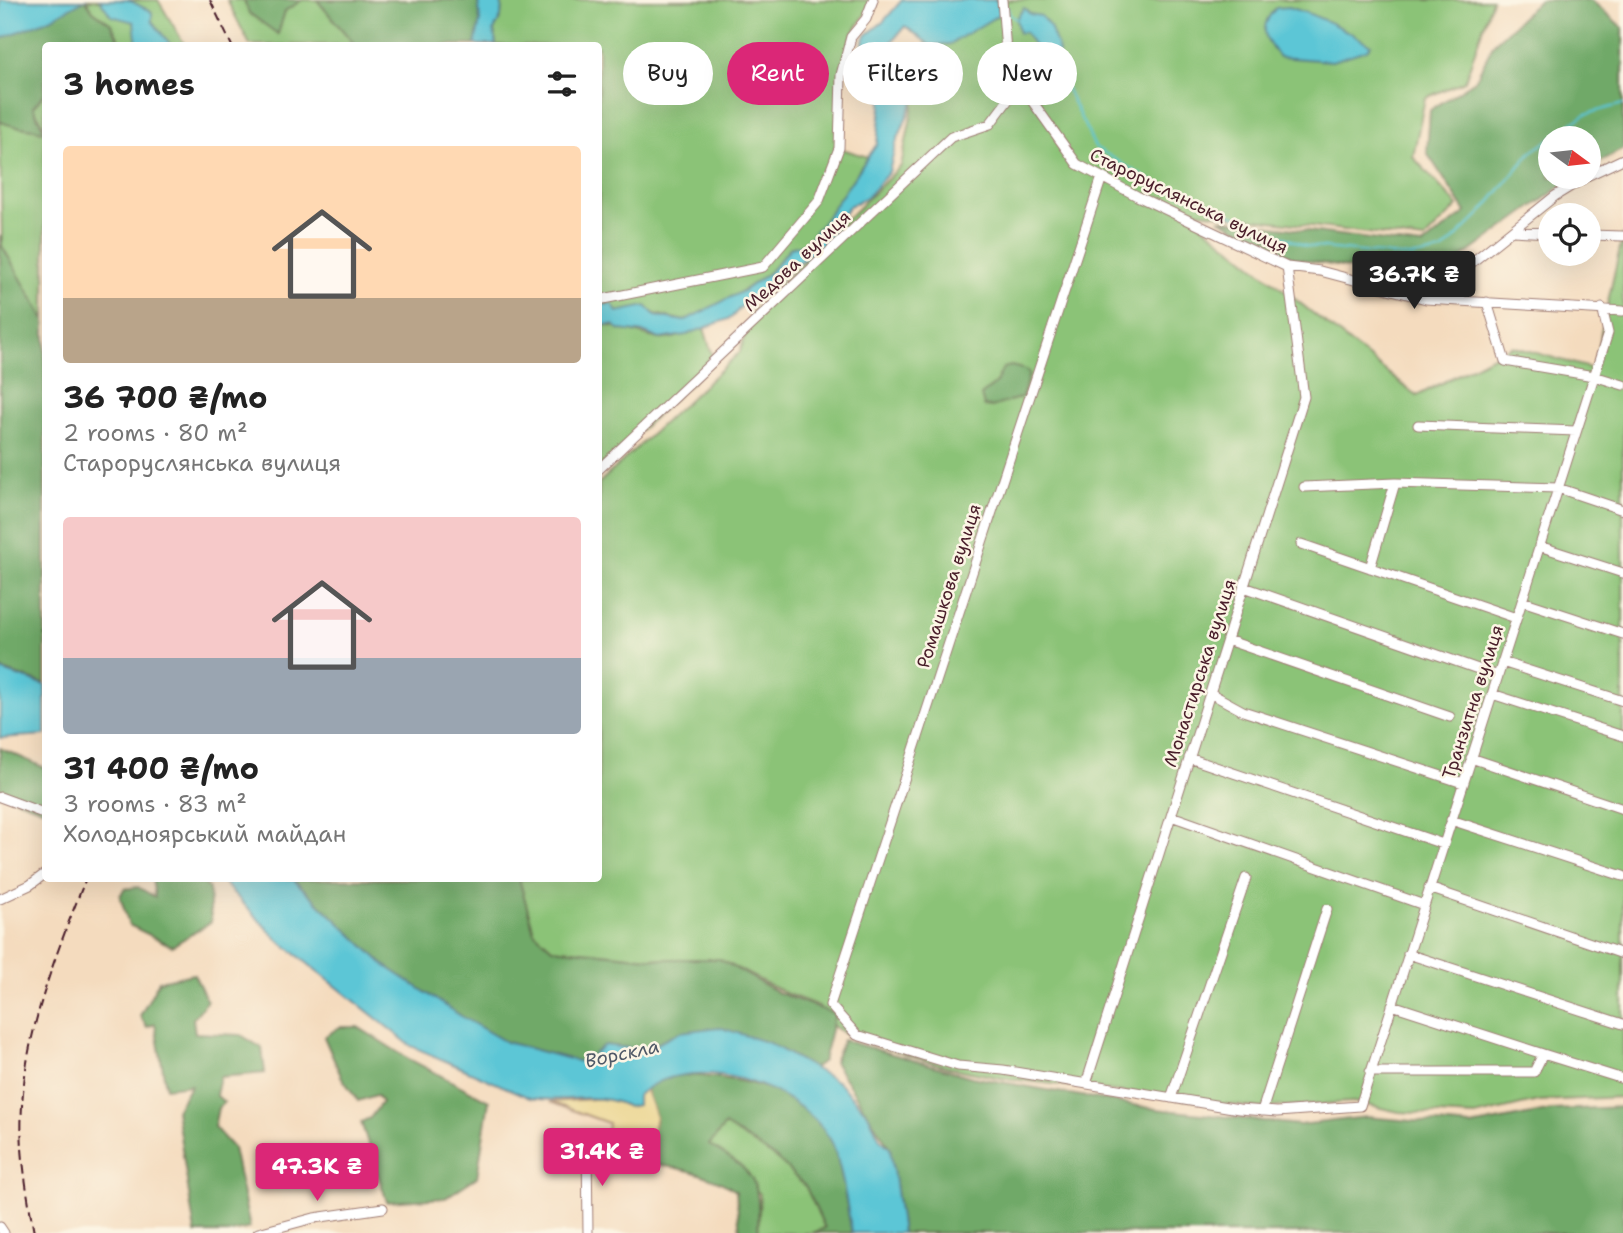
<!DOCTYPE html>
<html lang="en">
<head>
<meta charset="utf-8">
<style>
  body { margin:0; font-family:"Shantell Sans",sans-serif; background:#f6f6f6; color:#222; height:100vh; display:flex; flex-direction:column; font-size:26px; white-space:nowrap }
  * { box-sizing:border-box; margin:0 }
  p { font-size:23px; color:#767676 }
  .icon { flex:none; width:38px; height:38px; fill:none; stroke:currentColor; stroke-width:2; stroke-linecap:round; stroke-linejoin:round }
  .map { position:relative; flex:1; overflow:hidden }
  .details { position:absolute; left:42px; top:42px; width:560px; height:840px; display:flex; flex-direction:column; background:#fff; border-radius:7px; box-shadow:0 7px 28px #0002 }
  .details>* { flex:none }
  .hud { position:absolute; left:623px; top:42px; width:665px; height:63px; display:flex; gap:14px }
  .needle { width:46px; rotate:105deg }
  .tools { position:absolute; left:1538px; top:126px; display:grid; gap:14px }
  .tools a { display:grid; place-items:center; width:63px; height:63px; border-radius:50%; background:#fff; box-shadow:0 7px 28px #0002; font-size:35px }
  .price { position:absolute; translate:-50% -60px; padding:0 16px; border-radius:7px; background:#db2777; color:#fff; font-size:23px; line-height:46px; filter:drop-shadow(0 2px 4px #0008) }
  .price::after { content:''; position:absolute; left:50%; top:42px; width:21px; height:16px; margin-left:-10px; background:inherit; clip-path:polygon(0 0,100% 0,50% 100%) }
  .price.selected { background:#222; color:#fff }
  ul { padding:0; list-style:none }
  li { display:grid; align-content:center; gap:14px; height:371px; padding:0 21px }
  li span { display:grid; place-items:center; height:217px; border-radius:7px; color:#555 }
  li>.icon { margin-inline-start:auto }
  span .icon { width:126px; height:126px; fill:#fffc; stroke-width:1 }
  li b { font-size:30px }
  h2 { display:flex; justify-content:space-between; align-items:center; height:84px; padding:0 21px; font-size:30px }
  .chip { padding:0 24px; border-radius:32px; background:#fff; box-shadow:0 7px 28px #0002; font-size:24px; line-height:63px }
  .chip.selected { background:#db2777; color:#fff }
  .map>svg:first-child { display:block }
  .green { fill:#8bc377; stroke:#6a7151; stroke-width:2 }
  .forest { fill:#70a968; stroke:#5d644a; stroke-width:2 }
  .sand { fill:#eeda9e; stroke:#9c7c64; stroke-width:2 }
  .water { fill:#5bc6d6; stroke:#527280; stroke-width:2 }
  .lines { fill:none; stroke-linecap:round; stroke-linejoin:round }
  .stream { stroke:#5bc6d6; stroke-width:2 }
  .minor-casing { stroke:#9f7d74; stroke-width:11 }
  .minor { stroke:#fff; stroke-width:9 }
  .rail { stroke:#4a1f2b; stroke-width:2; stroke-dasharray:10 5; stroke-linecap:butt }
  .labels { text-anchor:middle; stroke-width:5; stroke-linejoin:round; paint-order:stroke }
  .street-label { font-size:18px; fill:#4a1f2b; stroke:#fcf5e5 }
  .water-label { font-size:19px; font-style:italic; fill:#505967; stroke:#fcf5e5 }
</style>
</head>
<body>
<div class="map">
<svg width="1623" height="1233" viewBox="0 0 1623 1233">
  <rect width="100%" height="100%" fill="#fcf5e5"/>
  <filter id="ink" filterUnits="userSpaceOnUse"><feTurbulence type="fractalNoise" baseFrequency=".0143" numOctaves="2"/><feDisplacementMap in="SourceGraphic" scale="14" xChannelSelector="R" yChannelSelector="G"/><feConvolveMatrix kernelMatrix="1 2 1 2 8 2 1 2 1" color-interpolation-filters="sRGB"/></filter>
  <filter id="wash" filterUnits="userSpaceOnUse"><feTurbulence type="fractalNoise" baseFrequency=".00686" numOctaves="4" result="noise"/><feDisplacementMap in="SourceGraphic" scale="28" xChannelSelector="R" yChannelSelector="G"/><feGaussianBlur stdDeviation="1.57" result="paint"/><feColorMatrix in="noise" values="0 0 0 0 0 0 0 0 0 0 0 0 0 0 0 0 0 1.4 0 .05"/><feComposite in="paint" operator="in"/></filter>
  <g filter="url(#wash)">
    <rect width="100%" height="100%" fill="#f4dbbe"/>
    <path class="green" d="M86,0H158L185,45H122L111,24L93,11Z
      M227,0H244L249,13L278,33L285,11L302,0H317L355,45H250Z
      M502,0H874L851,37L841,75L839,148L868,157L822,224L804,244L790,248L770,272L723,304L684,321L639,310L617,313L612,304L599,305L598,46L496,45L494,30L501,17Z
      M935,0H1492L1465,81L1425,98L1413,157L1458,206L1424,240L1183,210L1417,396L1512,346L1593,369L1623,234V1097L1538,1101L1475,1116L1399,1112L1353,1102L1259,1108L1001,1078L950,1068L852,1038L825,1021L819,1006L785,993L719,959H659L552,948L534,932L519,879L598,878L599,483L740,352L752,312L901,166Z
      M45,93V127L33,107Z
      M0,121C13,129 30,126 45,132V320L2,246Z
      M599,325C620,325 639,335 659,339C674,341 690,331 704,328L714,361L599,470Z
      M725,1125L776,1158L806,1187L825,1228L813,1233H758L760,1194L709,1145Z"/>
    <path class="forest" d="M0,0H86L93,11L111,24L122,45L46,46L45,93L33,107L45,132C30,126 13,129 0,121Z
      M244,0H302L285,11L278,34L249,13Z
      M317,0H478L480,21L475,45H355Z
      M1540,0H1591L1623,28V149L1589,168V138H1550V177H1574L1442,272L1400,278L1294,258L1219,219L1422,246L1466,212L1427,153L1430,110L1475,81L1494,43Z
      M0,236L2,246L45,320V684L0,669Z
      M1011,366L1027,370L1029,374L1022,397L992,407L984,406L981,395L995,384L1003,368Z
      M0,748L45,768V810L0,793Z
      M152,879H200L209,889L211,922L172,946L129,925L120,896L124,889L138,887L155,897Z
      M293,879H519L534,932L552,948L659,959H719L779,993L835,1014L823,1061L814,1068L769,1043L680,1032L645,1050L604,1045L584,1063L506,1042L464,1018L384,965Z
      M194,974L207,1001L193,1019L195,1033L241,1035L262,1048L265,1073L220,1077L216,1095L224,1102L218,1108L214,1127L233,1148L250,1228L227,1233H195L176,1110L191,1085L166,1088L155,1024L147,1027L140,1016L159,981Z
      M340,1027H358L407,1058L489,1101L477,1177L445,1198L387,1202L361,1122L370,1118L382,1102L376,1095L358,1101L341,1076L324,1037Z
      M843,1040L972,1077L1156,1109L1299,1125L1367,1117L1471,1126L1552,1110L1623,1107V1233H902L890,1148L834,1062Z
      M678,1075C729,1076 811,1086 832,1143C843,1171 846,1204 852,1233H813L825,1228L806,1187L776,1158L725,1125L709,1145C756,1173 760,1178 758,1233H740L736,1191C704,1169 661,1166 623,1158L627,1138L637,1140L656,1117L645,1088L652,1083Z"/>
    <path class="sand" d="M645,1088L656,1117L652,1134L637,1140L607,1136L608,1123L550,1102L636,1096Z"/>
    <path class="water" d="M0,0H84L50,19L0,39Z
      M100,0H129L152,12V21L171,45H137L134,22L111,16Z
      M478,0H502L501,17L494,30L496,45H475L480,21Z
      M902,0H995L998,1L1000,14L950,44L930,45L905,26L885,50L887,67L909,81L915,97L896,143L889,172L867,197L849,206L825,244L796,264L770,289L742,306L731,318L686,335L660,339L645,333L620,330L613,325H599V305L612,304L617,312L646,306L656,316L684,321L743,291L770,272L790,248L804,244L822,224L877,144L883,90L860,62L864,37L883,22Z
      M1289,7C1320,16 1344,28 1371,45L1367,50L1332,61L1279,57C1264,40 1258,26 1276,8Z
      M1024,8L1030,14L1041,16L1050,27L1059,51L1056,68L1048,67L1025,32L1019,33L1016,19Z
      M0,670L45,685V735L0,738Z
      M220,879H293L384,965L464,1018L506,1042L584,1063L604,1045L645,1050L680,1032L719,1027L769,1043L838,1082L868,1114L880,1139L890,1148L902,1233H852C847,1210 841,1157 830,1139C797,1083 688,1049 637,1096V1105L628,1107C598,1090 563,1104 530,1098L411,1046L277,939Z"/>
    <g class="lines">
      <path class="stream" d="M1007,7L1010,15L1016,19
        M1056,67L1095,147L1153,182L1306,246L1410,257L1442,251L1482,212L1530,153L1550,139
        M1552,137L1586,114L1623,104"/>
    </g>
  </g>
  <g filter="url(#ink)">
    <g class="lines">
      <defs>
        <path id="minor" d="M1002,0L1006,51L1020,84L1077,164L1137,196L1287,267L1320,271L1426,299L1555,196L1586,177
          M1589,175L1623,159
          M1102,177L830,1005L857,1035L958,1066L1003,1070L1239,1109L1277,1112L1360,1106L1608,333L1602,308
          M1513,231L1550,233
          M1589,235L1623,236
          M1426,299L1623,311
          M598,300L763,267L819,201L839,148L841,75L851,37L866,19L873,0
          M1487,302L1505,361L1594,376L1623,385
          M1418,425L1576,431
          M598,470L951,137L990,124L1020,84
          M1304,487L1395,483L1558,488L1623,510
          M1301,544L1516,618
          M1539,546L1623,573
          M1370,568L1395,483
          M1244,587L1498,676
          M1522,601L1623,634
          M1227,640L1450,717
          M1502,662L1623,701
          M1210,693L1243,711L1463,783
          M1492,694L1623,736
          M1189,758L1443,844
          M1471,758L1623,809
          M0,797L46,814
          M1171,816L1424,905
          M1451,820L1623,876
          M1429,888L1623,954
          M0,899L30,885L46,873
          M1408,954L1623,1024
          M1392,1005L1543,1054
          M1370,1072H1534L1543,1054L1623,1079
          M1086,1084L1304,397L1287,267
          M1171,1098L1246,878
          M1262,1111L1327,909
          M587,1142L588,1233
          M0,1227L4,1233
          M258,1233L314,1218L383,1208"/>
      </defs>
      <use href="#minor" class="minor-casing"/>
      <use href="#minor" class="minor"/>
      <path class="rail" d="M210,0L232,46
        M34,1233C29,1205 24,1176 22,1148C16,1053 52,964 86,878"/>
    </g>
  </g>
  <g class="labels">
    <g class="street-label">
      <text transform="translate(1189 201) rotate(26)" y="6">Староруслянська вулиця</text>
      <text transform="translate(797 261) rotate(-43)" y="6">Медова вулиця</text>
      <text transform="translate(949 586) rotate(-72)" y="6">Ромашкова вулиця</text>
      <text transform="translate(1200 673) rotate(-72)" y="6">Монастирська вулиця</text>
      <text transform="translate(1473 702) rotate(-72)" y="6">Транзитна вулиця</text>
    </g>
    <g class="water-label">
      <text transform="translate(622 1053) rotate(-12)" y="7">Ворскла</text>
    </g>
  </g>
</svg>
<div class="tools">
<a><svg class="needle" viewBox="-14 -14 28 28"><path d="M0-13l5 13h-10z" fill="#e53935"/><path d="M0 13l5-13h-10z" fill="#767676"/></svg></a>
<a><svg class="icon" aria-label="locate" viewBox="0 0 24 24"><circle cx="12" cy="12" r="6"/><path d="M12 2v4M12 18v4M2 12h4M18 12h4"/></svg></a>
</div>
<b class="price selected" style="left:1414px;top:311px">36.7K ₴</b>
<b class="price" style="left:602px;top:1188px">31.4K ₴</b>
<b class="price" style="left:317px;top:1203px">47.3K ₴</b>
<div class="hud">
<a class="chip">Buy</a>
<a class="chip selected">Rent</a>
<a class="chip">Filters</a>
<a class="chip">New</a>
</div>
<section class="details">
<h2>3 homes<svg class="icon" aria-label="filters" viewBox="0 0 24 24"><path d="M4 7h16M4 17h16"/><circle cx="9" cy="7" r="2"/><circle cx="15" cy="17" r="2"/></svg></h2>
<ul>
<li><span style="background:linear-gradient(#ffd9b3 70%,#b9a48a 0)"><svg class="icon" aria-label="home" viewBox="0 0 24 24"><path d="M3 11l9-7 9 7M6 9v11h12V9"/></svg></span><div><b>36 700 ₴/mo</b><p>2 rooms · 80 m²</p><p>Староруслянська вулиця</p></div></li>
<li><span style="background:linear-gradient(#f6c9c9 65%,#9aa5b1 0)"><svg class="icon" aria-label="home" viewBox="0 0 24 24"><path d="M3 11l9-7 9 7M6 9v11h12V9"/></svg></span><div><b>31 400 ₴/mo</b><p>3 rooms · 83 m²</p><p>Холодноярський майдан</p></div></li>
</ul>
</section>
</div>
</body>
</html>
